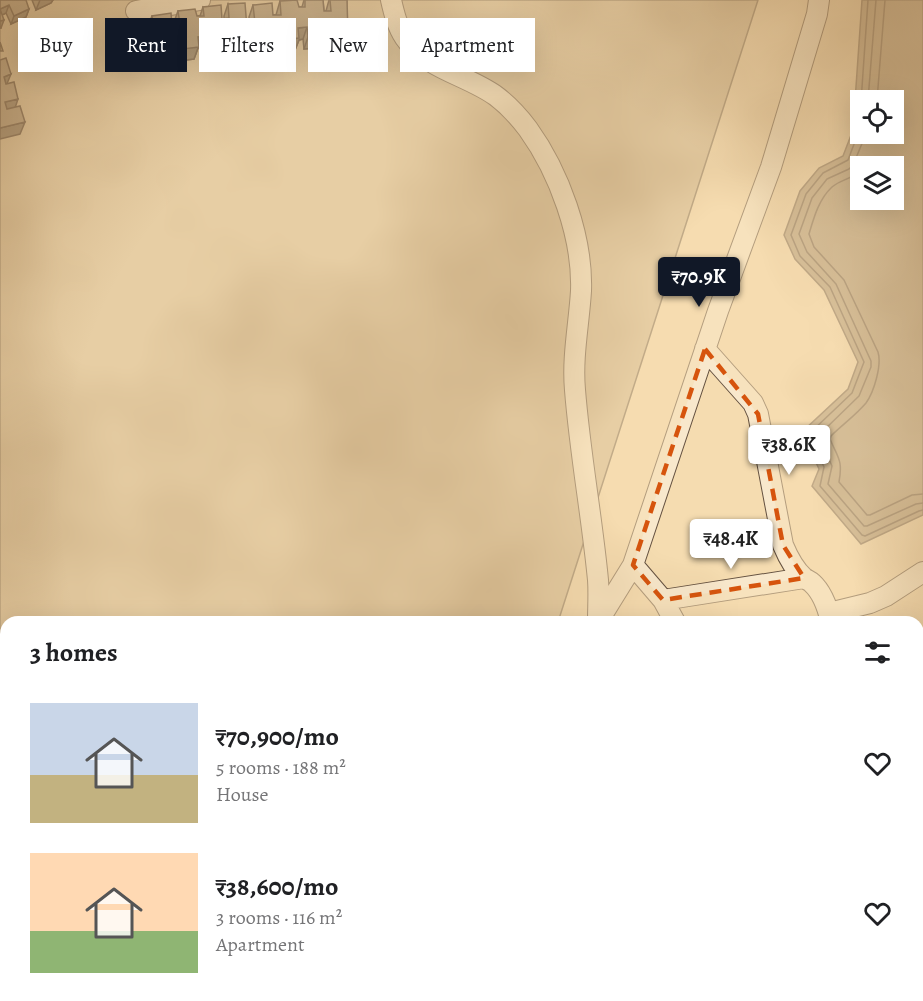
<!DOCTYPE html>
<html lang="en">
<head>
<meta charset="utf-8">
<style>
  body { margin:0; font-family:Alegreya,serif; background:#f6f6f6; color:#202124; height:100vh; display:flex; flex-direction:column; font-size:22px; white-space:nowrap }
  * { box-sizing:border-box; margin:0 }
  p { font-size:20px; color:#757577 }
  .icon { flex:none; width:33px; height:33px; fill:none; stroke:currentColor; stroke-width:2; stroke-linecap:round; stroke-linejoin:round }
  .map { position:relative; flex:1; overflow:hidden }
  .side { position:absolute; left:0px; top:616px; width:924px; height:386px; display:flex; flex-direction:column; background:#fff; border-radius:18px 18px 0 0; box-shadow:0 6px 24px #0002 }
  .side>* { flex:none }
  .guide { position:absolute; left:18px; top:18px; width:600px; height:54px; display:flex; gap:12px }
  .tools { position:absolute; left:850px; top:90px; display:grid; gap:12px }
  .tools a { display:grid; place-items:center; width:54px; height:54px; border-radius:0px; background:#fff; box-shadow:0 6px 24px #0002; font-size:30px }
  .price { position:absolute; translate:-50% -51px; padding:0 14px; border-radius:6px; background:#fff; color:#222; font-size:20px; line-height:39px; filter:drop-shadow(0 2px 3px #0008) }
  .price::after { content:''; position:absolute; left:50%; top:36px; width:18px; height:14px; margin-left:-9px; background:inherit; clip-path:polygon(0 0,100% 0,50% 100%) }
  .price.selected { background:#111827; color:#fff }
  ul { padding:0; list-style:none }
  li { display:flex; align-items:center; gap:18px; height:150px; padding:0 30px }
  li span { display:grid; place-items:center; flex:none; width:168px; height:120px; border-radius:0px; color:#555 }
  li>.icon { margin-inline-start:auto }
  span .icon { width:72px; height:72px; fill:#fffc; stroke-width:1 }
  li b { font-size:26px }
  h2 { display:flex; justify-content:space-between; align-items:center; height:72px; padding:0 30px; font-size:26px }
  .chip { padding:0 21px; border-radius:0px; background:#fff; box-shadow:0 6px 24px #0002; font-size:21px; line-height:54px }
  .chip.selected { background:#111827; color:#fff }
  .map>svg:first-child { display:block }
  .green { fill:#d4bd96; stroke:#847058; stroke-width:1.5 }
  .water { fill:#b39d7d; stroke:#806c55; stroke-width:1.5; fill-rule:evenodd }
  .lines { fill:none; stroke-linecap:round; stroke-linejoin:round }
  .shore { stroke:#74604c; stroke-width:1.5 }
  .street-casing { stroke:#645140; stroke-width:22 }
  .street { stroke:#f8e8cc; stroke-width:20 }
  .wall { fill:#837159; stroke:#34231a; stroke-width:1.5 }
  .shaded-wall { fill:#6a5c49; stroke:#34231a; stroke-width:1.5 }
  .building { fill:#988368; stroke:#34231a; stroke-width:1.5 }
  .marked { fill:none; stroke:#d6540d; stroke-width:4.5; stroke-dasharray:12 8; stroke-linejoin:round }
</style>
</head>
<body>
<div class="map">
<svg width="923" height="1001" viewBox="0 0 923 1001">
  <rect width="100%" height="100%" fill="#f5dcb0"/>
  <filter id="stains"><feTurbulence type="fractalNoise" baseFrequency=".00333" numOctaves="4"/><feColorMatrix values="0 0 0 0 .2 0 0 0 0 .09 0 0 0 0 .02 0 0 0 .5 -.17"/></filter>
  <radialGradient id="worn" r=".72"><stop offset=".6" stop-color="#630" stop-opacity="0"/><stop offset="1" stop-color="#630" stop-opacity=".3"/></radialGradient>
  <path class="green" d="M0,0H758L558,622H6V961L0,963Z"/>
  <path class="water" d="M862,0H923V515L861,544L812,486L819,469L802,432L848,389L858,362L824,290L795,259L784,235L800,191L819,168L843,156L853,130ZM861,100H894V134H861ZM861,166H894V200H861Z"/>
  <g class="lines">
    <path class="shore" d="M868,0L859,131L848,160L823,173L806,194L791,235L800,256L830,287L864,362L852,393L811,432L810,435L824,467L820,486L862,535L865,536L919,511L923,510
      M868,100L876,0
      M877,100L885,0
      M866,134L853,165L849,169L827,179L812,198L799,234L807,252L836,284L871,361V367L859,396L820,434L819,437L832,466L828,484L864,526H867L916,504L923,503
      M861,170C853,179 841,179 832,187C819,199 814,217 809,234L814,247L844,280L878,352C882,365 874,392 866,403C856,415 842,425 831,436L830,439C838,458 843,460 839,482L867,515H870L912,495L923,494"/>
    <defs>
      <path id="street" d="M391,0C394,13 397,26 405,38C426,69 467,75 496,96C508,105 519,117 528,129C559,172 583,237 581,291C579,324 572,357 575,390C580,454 592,517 598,580C599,593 598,607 598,621
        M136,11L200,0
        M705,349L753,403L758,414L783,545C788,557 794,569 804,578C807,580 810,581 812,583C822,592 828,609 831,622
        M633,565L663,600L675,622
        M663,600L804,578
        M829,613L870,603L886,596L923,572
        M599,620L633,565L718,311L771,167L817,14L819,0
        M918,824L923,835
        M918,921L923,915
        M918,967L923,978
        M56,1001L68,996
        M302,1001L310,996
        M361,1001L364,996
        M702,1001V996"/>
    </defs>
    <use href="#street" class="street-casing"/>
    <use href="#street" class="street"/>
  </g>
  <path class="wall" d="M0,0L29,9L26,17L11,24L6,13L2,15L1,28H0Z
    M32,0H53L51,3L36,10Z
    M304,0H323L324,11H326L329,0H347L344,46L327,47V36H321L317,48L304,49L303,39L299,40L295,50L279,51L278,41L273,42L269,52L253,53L249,17L253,5L273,15H276L280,1L299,7H302Z
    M228,4L243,52L227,55L226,43H221L217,55L203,57L202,47L198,48L194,59L178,61V51H172L169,61L153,63L147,28L152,16L172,25H174V22L178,11L197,16H200L203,7L222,19H224V16Z"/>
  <path class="shaded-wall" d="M40,0H53L51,3L36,10Z
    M9,5L6,13L0,16V9Z
    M29,9L26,17L11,24L14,16Z
    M4,20L1,28H0V21Z
    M331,24L327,36H321L317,48L304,49L308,37L321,25Z
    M307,27L303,39L299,40L295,50L279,51L283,40L298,28Z
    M273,30H282L278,41L273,42L269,52L253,53L257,41Z
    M230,31L226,43L216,44L220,32Z
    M348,34L344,46L327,47L332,36Z
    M207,36L202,47L198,48L194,59L178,61L183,49L198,37Z
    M182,39L178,51H172L169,61L153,63L157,51L172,40Z
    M248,41L243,52L227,55L231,43Z
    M221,44L217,55L203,57L207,45Z
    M11,74L6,86L4,77Z
    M18,99L14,111L1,114L5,102Z
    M25,122L20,134L0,139V128Z"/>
  <path class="building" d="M0,0H26L29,9L14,16L9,5L0,9L4,20L0,21Z
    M297,0L299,7H305V0H323L324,11H331L330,0H347L348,34L332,36L331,24L321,25V36L308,37L307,27L298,28L299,38L283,40L282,30H273V40L257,41L253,5L272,3L273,15H281L280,1Z
    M245,3L248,41L231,43L230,31L220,32L221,44L207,45V36L198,37L199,47L183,49L182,39L172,40L173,49L157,51L152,16L171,13L172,25L180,24L178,11L195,9L197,16H204L203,7L221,5L222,19L229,18L228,4Z
    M0,42L3,51H0Z
    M6,58L11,74L4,77L6,84L14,82L18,99L5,102L7,109L20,106L25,122L0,128V60Z"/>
  <path d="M0 0H923V1001H0ZM705,349L758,414L783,545L804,578L663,600L633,565Z" fill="#f5dcb0" fill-opacity=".55" fill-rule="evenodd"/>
  <path class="marked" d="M705,349L758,414L783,545L804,578L663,600L633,565Z"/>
  <rect width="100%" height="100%" filter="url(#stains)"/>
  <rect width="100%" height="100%" fill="url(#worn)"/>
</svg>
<div class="tools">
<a><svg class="icon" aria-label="locate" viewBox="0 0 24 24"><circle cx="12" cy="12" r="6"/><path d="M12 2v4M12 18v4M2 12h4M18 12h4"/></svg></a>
<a><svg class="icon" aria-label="layers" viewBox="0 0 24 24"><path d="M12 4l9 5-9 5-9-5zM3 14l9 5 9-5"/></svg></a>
</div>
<b class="price selected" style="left:699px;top:308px">₹70.9K</b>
<b class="price" style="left:789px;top:476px">₹38.6K</b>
<b class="price" style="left:731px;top:570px">₹48.4K</b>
<div class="guide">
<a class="chip">Buy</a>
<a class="chip selected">Rent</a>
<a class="chip">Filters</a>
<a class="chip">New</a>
<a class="chip">Apartment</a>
</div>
<section class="side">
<h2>3 homes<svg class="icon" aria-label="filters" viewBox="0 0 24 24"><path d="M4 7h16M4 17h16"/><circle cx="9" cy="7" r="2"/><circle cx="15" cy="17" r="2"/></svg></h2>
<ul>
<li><span style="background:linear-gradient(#c9d6e8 60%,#c2b280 0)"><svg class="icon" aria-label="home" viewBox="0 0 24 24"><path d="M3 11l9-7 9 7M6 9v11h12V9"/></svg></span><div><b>₹70,900/mo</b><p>5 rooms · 188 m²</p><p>House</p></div><svg class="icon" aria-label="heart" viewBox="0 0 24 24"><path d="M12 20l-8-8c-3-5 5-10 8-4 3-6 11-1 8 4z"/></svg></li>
<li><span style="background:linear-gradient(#ffd9b3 65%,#8fb573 0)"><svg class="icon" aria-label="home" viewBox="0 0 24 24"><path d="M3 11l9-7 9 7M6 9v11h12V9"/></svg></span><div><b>₹38,600/mo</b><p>3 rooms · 116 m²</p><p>Apartment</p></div><svg class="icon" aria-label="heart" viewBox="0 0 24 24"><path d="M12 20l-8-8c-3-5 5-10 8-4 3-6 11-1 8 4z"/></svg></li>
</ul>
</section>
</div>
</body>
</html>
